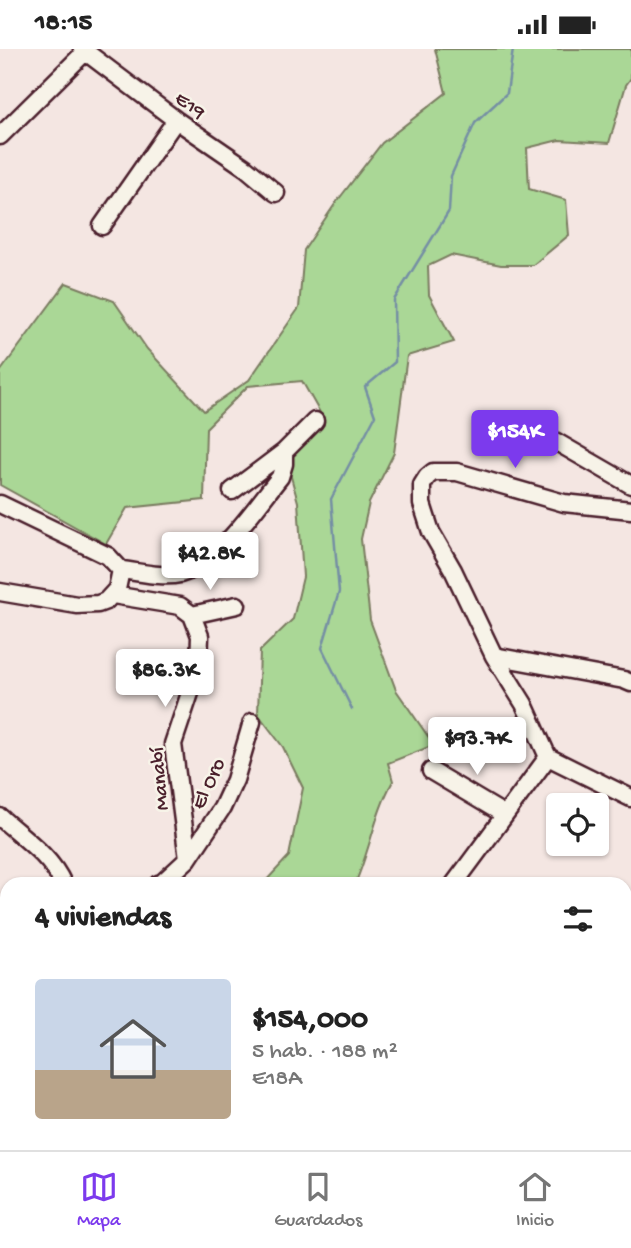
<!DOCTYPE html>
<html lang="es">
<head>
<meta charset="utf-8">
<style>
  body { margin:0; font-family:"Gochi Hand",sans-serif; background:#f6f6f6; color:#222; height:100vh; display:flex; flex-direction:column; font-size:26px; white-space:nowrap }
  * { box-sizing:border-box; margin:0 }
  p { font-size:23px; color:#767676 }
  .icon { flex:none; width:38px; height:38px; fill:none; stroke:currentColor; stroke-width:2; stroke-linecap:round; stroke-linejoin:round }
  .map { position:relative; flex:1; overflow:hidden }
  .side { position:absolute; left:0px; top:828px; width:632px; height:275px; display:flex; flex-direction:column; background:#fff; border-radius:21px 21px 0 0; box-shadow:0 2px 5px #0004 }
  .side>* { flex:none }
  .fabs { position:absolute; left:546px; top:744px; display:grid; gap:14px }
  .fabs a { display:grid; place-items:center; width:63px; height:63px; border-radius:7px; background:#fff; box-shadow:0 2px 5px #0004; font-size:35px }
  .price { position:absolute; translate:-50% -60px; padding:0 16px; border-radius:7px; background:#fff; color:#222; font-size:23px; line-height:46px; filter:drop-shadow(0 2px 4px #0008) }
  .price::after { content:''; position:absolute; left:50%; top:42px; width:21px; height:16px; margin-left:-10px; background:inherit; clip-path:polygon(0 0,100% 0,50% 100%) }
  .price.active { background:#7c3aed; color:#fff }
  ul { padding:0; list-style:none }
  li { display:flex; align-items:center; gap:21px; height:175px; padding:0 35px }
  li span { display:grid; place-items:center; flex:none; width:196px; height:140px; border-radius:7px; color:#555 }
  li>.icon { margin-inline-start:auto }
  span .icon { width:84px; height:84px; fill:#fffc; stroke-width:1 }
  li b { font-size:30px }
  h2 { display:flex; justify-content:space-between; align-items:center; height:84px; padding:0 35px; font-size:30px }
  .status { display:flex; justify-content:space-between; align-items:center; height:49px; padding:0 35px; background:#fff; direction:ltr }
  .status svg { height:19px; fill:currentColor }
  .tabs { display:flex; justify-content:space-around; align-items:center; height:98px; border-top:2px solid #e0e0e0; background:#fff; font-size:19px; color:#767676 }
  .tabs a { display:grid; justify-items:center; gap:4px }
  .tabs .active { color:#7c3aed }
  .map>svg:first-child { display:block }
  .green { fill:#aad796; stroke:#7a7b60; stroke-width:2 }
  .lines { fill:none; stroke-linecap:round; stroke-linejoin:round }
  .stream { stroke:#758fa4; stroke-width:2.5 }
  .minor-casing { stroke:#4a1f2b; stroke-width:21 }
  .minor { stroke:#f7f3e8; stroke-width:16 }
  .labels { text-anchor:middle; stroke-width:5; stroke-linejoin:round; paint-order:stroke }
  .street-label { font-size:21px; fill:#4a1f2b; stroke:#f7f3e8 }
</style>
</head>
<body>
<div class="status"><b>18:15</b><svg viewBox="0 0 49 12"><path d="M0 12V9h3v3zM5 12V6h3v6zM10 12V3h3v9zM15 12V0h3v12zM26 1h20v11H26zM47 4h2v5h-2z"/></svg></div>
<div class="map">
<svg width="631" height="1101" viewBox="0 0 631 1101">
  <rect width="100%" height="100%" fill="#f4e6e2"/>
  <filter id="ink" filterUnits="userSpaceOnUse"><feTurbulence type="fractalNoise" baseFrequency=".0143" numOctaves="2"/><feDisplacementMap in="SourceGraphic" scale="14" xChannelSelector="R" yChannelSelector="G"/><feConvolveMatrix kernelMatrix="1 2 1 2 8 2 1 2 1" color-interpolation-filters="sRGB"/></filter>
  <g filter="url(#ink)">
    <path class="green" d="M435,0H631V29L626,36L609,94L559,91L527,99L529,140L566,151L569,186L533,216H501L451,206L428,217L429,246L454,293L407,307L394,404L369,454L361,490L370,571L396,641L434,696L388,714L393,732C375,764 370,801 355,835H263L289,807L303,739L283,698L258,665L260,602L293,570L303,528L298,453L288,417L293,399L308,389L323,369L302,332L248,337L206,379L204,451L127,459L106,495L0,436V323L66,234L114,252L147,300L204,362L249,331L299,259L304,201L335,155L382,94L446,44Z
      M7,1073V1096H186L179,1101H0V1080Z"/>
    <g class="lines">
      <path class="stream" d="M352,660L322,599L339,543L331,450L375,367L365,338L395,313L394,251L449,162L451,127L475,74L507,44L513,0"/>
      <defs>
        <path id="minor" d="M82,0L176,71L246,119L276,144
          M0,87L85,3
          M102,177L176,71
          M541,384L631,436
          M232,442L284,403L315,372
          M0,455L108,507L121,521
          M631,461L564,454L457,423H433L427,428L422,436V455L431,483L453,521L494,607L524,655L548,708L631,749
          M121,521C140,523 162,529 180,525C219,515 256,457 280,428L284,415V403
          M0,543L77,556L98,555L106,552L117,540L121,521
          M113,546L180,557L192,566L200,587L199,617L173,695L188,810
          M192,566L237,556
          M494,607L624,631L631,634
          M431,722L505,766
          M0,768C22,788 51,807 63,835
          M158,835L162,834L188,810L222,759L235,731L252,673
          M454,835L548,708
          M625,927L631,930
          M0,956L5,928
          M625,1026L631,1029
          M239,1096L248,1101
          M398,1096L401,1100
          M580,1096L591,1101
          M219,1101L226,1096
          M475,1101L478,1096
          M516,1101L519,1096"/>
      </defs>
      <use href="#minor" class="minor-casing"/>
      <use href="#minor" class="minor"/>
    </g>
  </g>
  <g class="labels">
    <g class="street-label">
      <text transform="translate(191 55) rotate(36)" y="7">E19</text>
      <text transform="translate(158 730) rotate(-95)" y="7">Manabí</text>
      <text transform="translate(207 734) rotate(-65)" y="7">El Oro</text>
    </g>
  </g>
</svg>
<div class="fabs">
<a><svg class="icon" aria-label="locate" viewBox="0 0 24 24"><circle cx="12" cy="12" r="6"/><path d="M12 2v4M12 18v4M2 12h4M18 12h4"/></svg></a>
</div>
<b class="price active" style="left:515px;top:421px">$154K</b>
<b class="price" style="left:210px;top:543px">$42.8K</b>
<b class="price" style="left:165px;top:660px">$86.3K</b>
<b class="price" style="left:477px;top:728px">$93.7K</b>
<section class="side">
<h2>4 viviendas<svg class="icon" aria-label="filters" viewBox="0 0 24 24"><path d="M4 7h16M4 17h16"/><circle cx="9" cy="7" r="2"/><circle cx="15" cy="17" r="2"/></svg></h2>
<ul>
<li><span style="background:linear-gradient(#c9d6e8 65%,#b9a48a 0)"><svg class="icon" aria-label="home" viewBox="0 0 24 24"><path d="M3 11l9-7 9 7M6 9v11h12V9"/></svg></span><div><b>$154,000</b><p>5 hab. · 188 m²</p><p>E18A</p></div></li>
</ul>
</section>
</div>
<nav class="tabs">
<a class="active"><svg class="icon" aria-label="map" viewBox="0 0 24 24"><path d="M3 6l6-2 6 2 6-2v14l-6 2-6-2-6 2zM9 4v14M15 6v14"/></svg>Mapa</a>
<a><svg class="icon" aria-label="saved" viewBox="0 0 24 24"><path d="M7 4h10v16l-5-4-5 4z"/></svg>Guardados</a>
<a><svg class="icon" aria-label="home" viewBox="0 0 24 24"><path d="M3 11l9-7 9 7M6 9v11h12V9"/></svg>Inicio</a>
</nav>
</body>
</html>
